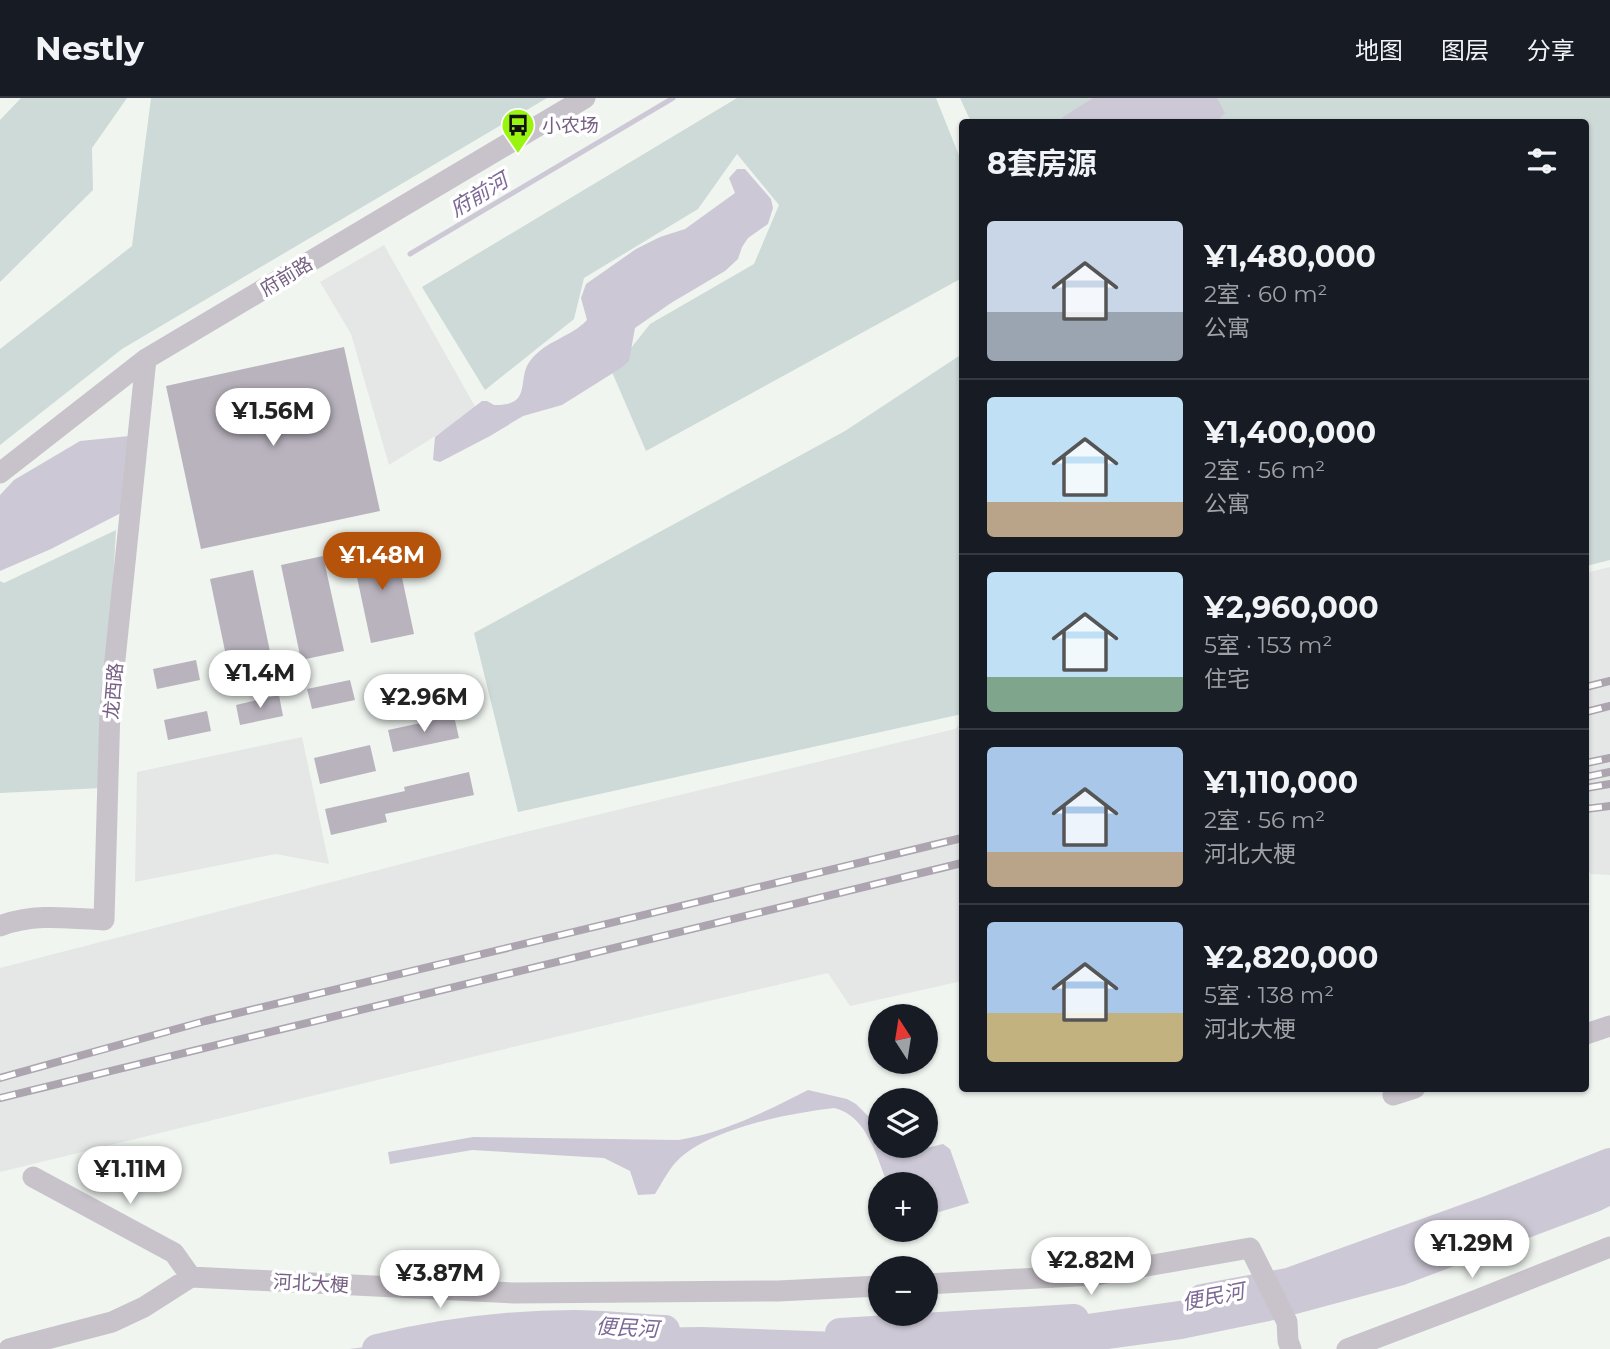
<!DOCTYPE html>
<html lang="zh">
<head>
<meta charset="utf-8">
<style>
  body { margin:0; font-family:Montserrat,"Noto Sans SC",sans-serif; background:#242831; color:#f1f3f6; height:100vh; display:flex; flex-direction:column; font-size:26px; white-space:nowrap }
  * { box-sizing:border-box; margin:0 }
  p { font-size:23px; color:#9ea1a6 }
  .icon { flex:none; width:38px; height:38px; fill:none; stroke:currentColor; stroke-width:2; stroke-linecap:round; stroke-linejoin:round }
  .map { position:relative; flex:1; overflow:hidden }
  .drawer { position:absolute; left:959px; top:21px; width:630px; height:973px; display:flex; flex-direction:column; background:#171b24; border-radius:7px; box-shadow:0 2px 5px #0004 }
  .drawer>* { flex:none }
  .needle { width:46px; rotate:348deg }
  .fabs { position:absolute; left:868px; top:906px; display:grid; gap:14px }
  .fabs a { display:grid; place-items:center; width:70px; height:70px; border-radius:50%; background:#171b24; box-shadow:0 2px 5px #0004; font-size:35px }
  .price { position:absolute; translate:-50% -60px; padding:0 16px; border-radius:24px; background:#fff; color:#222; font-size:23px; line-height:46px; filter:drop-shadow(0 2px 4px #0008) }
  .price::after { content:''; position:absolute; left:50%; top:42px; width:21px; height:16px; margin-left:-10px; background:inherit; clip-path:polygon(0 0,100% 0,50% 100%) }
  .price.active { background:#b45309; color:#fff }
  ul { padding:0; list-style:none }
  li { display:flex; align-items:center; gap:21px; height:175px; padding:0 28px }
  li+li { border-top:2px solid #363941 }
  li span { display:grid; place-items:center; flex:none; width:196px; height:140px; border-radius:7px; color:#555 }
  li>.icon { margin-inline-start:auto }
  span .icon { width:84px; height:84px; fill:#fffc; stroke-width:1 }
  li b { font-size:30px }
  h2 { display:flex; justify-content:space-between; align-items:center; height:84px; padding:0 28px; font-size:30px }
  header { display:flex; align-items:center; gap:42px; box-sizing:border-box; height:98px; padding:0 35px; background:#171b24; border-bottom:2px solid #363941 }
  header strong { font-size:33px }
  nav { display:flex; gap:38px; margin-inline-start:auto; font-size:24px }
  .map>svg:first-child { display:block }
  .built { fill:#e4e7e6 }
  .green { fill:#cedad8 }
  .water { fill:#cdc8d5 }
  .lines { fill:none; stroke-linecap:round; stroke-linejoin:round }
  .stream { stroke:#cdc8d5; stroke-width:5 }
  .river { stroke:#cdc8d5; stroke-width:30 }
  .building { fill:#b9b3be }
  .minor { stroke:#c8c3ca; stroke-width:21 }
  .rail-casing { stroke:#aca5b0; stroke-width:8 }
  .rail { stroke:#fff; stroke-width:5; stroke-dasharray:16; stroke-linecap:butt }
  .labels { text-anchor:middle; stroke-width:7; stroke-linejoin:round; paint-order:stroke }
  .poi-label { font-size:19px; fill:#766084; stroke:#fff; text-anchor:start }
  .street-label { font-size:19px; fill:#766084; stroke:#fff }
  .water-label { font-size:21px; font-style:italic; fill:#7d6997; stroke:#fff }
</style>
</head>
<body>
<header>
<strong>Nestly</strong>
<nav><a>地图</a><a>图层</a><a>分享</a></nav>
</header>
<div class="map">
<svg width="1610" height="1251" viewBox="0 0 1610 1251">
  <rect width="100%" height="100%" fill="#f0f5f0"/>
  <path class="built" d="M384,147L477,312L389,367L351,236L320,184Z
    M1610,469V777L1591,776L1586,770V475Z
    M962,625V883L850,908L828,875L517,948L0,1074V870L517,736L955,631Z
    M302,639L329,766L276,756L135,784L137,674Z"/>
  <path class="green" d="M21,0H127L92,50L93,92L0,184V22Z
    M151,0H547L122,251L0,347V251L132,148Z
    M737,0H936L962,65V180L646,353L612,274L650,226L754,166L779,107L737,56L698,111L584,180L574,221L485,292L422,189Z
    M960,0H1610V462L1586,468V24H971Z
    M962,256V616L518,714L474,535L845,333Z
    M116,432L101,690L0,695V483L4,485Z"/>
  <path class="water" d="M1093,0H1217L1225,15L1216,24H1060L1063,19Z
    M737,71H745L771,101L773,110L768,126L748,140L742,149L738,161L725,173L671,205L635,230L629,263L621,270L562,307L523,318L490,338L440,364L433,362L435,339L482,303H487L494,307C534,308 516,281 530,263C546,242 570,240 587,222L581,200L586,186L636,151L660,139L685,131L735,95L729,80Z
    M129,338L121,415L51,451L0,473V397L14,382L80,343Z
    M808,992L847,1001L856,1006L880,1030V1048H902L914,1053L943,1046L950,1051L969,1105L926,1118V1087H888C877,1060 867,1017 834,1010C790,1015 713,1030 680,1060C669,1070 662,1085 655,1096L638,1097L630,1073L604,1060L472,1052L390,1066L388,1054L473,1039L679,1042C725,1034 767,1013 808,992Z
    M1610,1069V1108L1600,1113L1404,1187L1274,1222L1182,1241L1108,1251H349L474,1236L632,1230L702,1229L838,1234L956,1230L1037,1223L1200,1200L1262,1191L1316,1179L1478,1124Z"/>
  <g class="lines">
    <path class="stream" d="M410,156L673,0"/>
    <path class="river" d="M1202,1201L1288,1185L1493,1111L1610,1065
      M840,1235L1074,1221
      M377,1251C441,1236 507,1227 574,1227C604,1227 635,1231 665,1232"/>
  </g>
  <path class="building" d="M344,249L380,413L201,451L166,288Z
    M394,442L414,536L371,545L351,451Z
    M323,458L344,553L301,562L281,467Z
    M253,472L273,568L230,577L210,481Z
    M196,562L200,582L157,591L153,571Z
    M350,582L355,602L312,611L307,591Z
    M279,597L283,618L240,627L236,607Z
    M207,613L211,633L168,642L164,622Z
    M454,618L459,640L393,654L388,632Z
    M370,647L376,673L320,686L314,660Z
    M469,674L474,697L385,716L387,724L331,737L325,711L405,693L404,689Z"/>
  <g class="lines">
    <path class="minor" d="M0,375L146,261L585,0
      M0,828C33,815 69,820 104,822L110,610L146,261
      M1586,936L1610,928
      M1393,997L1415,990
      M33,1079L174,1155L191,1179
      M926,1186L1095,1177L1250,1150L1287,1224L1288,1243L1291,1251
      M9,1251L112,1224L144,1209L191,1179L515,1195L778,1193L880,1188
      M1347,1251L1474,1203L1610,1149"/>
    <defs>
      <path id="rail" d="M1586,589L1610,583
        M1586,614L1610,608
        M1586,665L1610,660
        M1586,679L1610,674
        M1586,690L1610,686
        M1586,711L1610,708
        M0,980L205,923L962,740
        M0,1000L962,765"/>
    </defs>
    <use href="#rail" class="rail-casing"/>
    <use href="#rail" class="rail"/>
  </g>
  <defs>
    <symbol id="bus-pin" viewBox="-11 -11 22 30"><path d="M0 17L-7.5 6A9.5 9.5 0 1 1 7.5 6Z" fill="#99f410" stroke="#fff"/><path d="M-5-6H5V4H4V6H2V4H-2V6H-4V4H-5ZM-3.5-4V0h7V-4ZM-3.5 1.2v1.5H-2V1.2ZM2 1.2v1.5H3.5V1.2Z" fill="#111"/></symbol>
  </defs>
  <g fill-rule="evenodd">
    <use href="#bus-pin" x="499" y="8" width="38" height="52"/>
  </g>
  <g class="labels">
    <g class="poi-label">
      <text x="542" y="34">小农场</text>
    </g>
    <g class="street-label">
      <text transform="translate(286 178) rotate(-31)" y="7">府前路</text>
      <text transform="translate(113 593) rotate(-85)" y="7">龙西路</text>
      <text transform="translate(311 1185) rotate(3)" y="7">河北大梗</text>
    </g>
    <g class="water-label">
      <text transform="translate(479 97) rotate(-31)" y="7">府前河</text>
      <text transform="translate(1213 1199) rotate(-11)" y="7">便民河</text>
      <text transform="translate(627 1230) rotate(3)" y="7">便民河</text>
    </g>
  </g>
</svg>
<div class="fabs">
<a><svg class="needle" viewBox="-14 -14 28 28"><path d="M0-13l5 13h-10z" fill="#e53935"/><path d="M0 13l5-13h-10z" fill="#9ea1a6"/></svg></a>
<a><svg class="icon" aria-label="layers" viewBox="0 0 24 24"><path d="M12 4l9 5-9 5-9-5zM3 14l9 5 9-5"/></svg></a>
<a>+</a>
<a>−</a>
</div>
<b class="price" style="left:273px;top:350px">¥1.56M</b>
<b class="price active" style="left:382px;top:494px">¥1.48M</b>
<b class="price" style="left:260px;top:612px">¥1.4M</b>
<b class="price" style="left:424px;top:636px">¥2.96M</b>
<b class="price" style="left:130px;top:1108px">¥1.11M</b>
<b class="price" style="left:1472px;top:1182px">¥1.29M</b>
<b class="price" style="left:1091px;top:1199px">¥2.82M</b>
<b class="price" style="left:440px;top:1212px">¥3.87M</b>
<section class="drawer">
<h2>8套房源<svg class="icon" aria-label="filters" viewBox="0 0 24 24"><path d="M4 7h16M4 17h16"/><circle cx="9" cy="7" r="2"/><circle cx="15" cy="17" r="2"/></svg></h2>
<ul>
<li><span style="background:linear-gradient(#c9d6e8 65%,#9aa5b1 0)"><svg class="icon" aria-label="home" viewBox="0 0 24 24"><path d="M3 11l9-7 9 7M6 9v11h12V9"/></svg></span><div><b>¥1,480,000</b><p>2室 · 60 m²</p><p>公寓</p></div></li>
<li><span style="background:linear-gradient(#bfe0f5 75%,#b9a48a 0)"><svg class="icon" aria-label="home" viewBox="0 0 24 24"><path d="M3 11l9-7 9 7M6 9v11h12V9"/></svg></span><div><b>¥1,400,000</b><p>2室 · 56 m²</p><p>公寓</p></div></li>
<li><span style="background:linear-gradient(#bfe0f5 75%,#7fa58c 0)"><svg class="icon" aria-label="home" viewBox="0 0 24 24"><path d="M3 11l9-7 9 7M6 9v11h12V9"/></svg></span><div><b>¥2,960,000</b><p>5室 · 153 m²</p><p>住宅</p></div></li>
<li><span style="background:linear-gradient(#a9c7e8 75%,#b9a48a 0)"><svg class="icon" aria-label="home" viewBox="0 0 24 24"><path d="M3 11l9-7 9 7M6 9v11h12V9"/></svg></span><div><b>¥1,110,000</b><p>2室 · 56 m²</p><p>河北大梗</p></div></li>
<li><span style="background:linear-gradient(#a9c7e8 65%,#c2b280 0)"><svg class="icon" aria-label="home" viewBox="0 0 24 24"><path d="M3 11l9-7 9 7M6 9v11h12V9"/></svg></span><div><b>¥2,820,000</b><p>5室 · 138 m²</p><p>河北大梗</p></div></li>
</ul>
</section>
</div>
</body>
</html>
